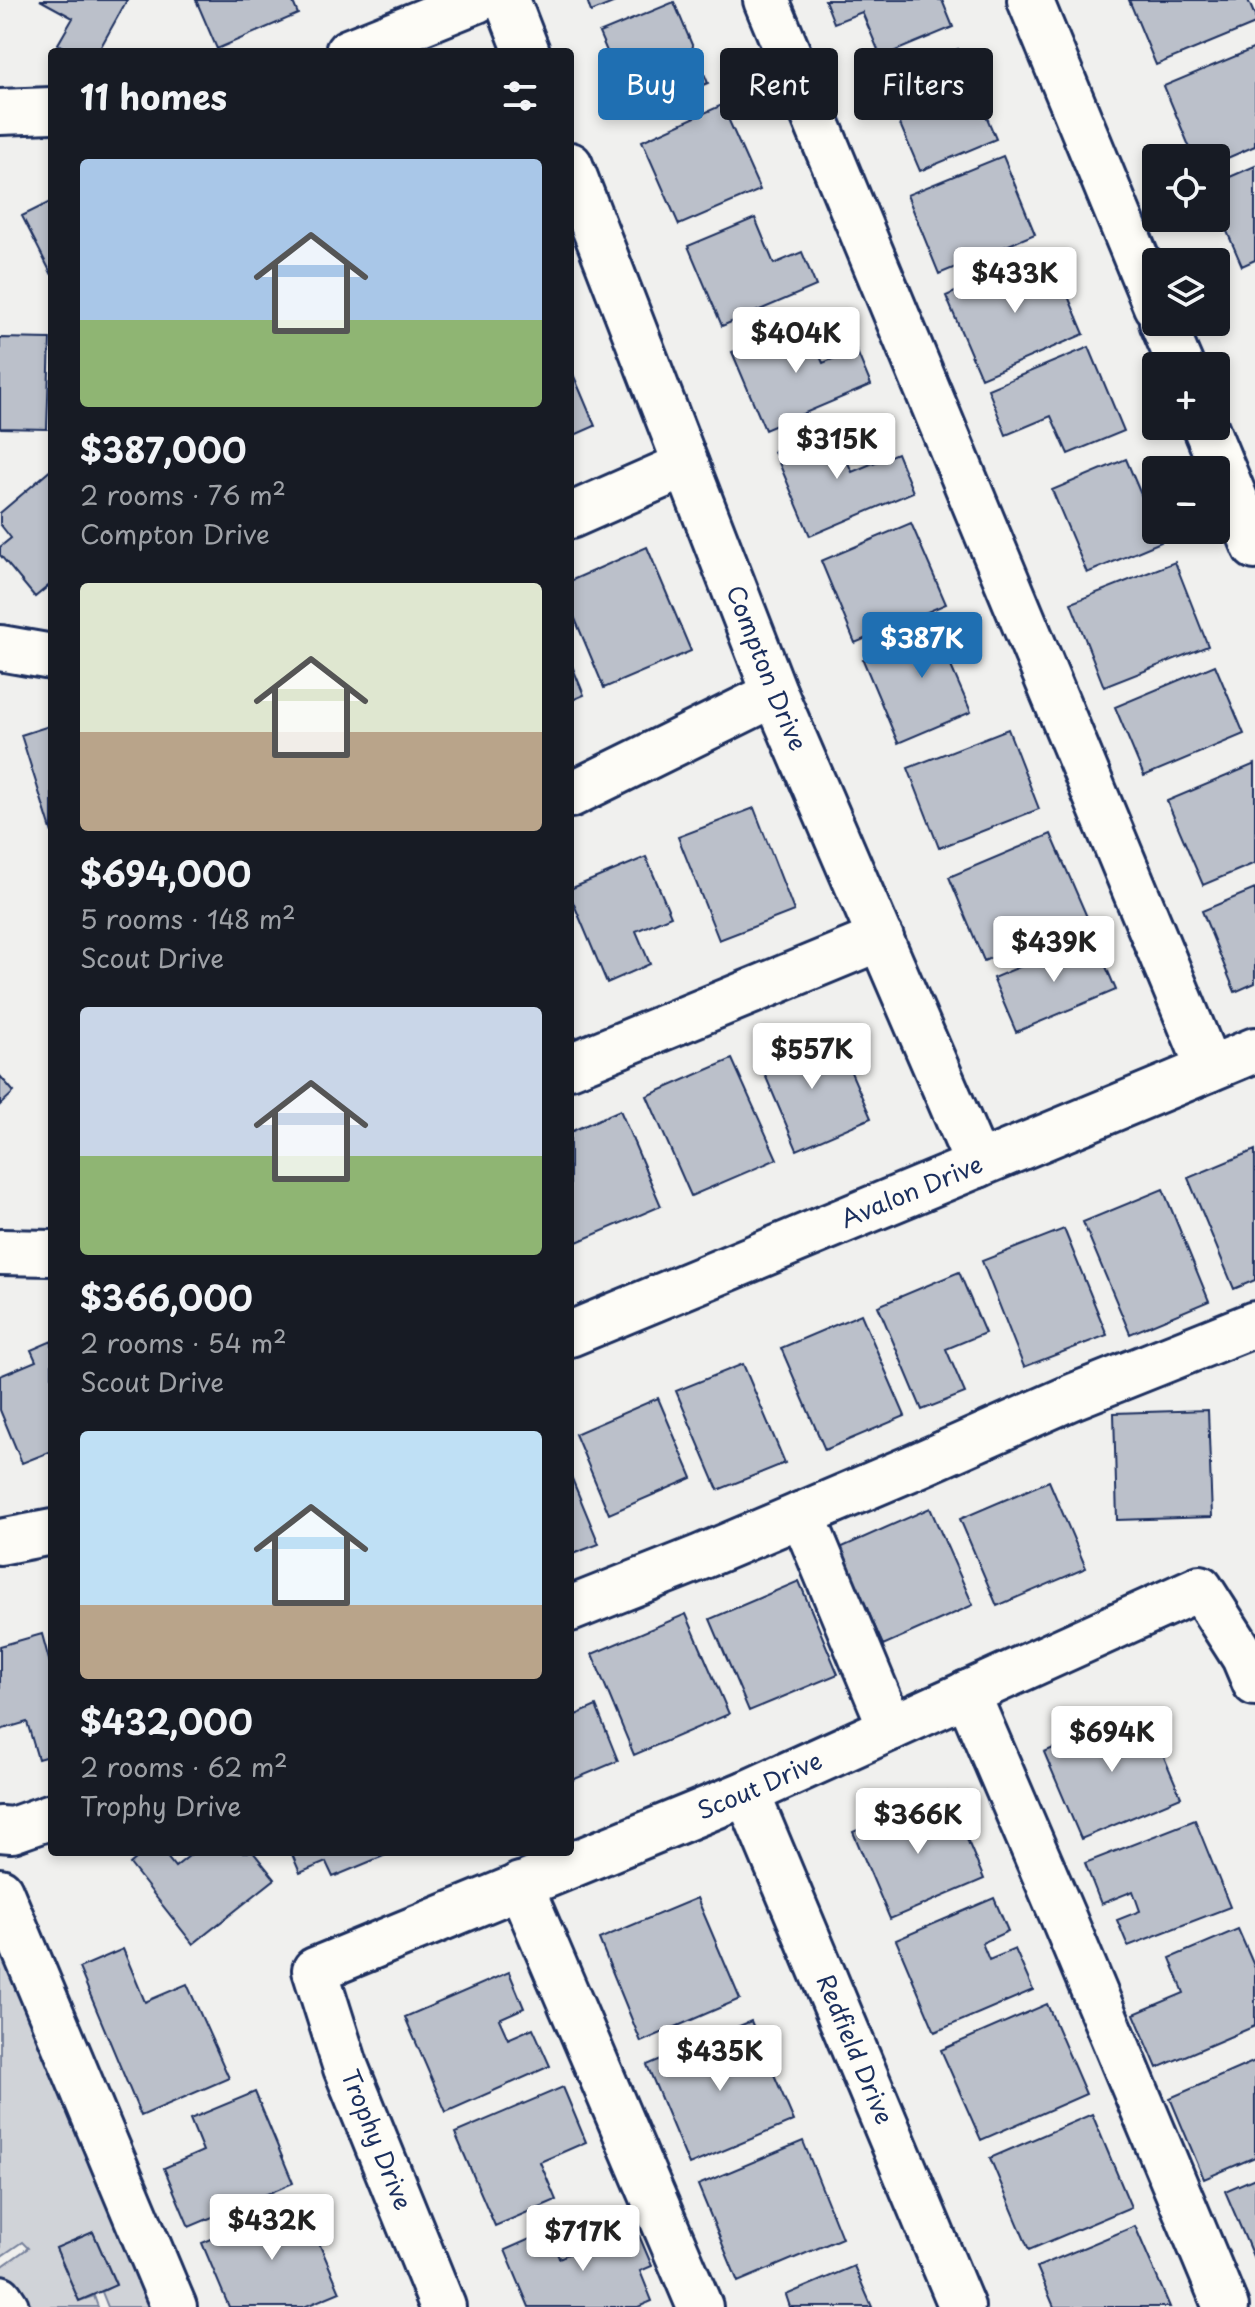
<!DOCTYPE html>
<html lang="en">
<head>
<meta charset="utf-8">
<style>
  body { margin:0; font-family:"Playpen Sans",sans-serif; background:#242831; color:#f1f3f6; height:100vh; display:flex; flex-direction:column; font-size:30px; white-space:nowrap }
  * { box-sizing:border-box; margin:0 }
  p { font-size:26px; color:#9ea1a6 }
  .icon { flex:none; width:44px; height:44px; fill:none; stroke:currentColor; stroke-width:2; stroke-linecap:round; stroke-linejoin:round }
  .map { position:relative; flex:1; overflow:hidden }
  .drawer { position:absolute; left:48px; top:48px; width:526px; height:1808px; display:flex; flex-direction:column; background:#171b24; border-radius:8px; box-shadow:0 4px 12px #0003 }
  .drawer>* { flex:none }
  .guide { position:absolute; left:598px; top:48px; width:536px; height:72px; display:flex; gap:16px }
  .buttons { position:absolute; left:1142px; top:144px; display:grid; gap:16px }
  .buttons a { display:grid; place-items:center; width:88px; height:88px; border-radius:8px; background:#171b24; box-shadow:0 4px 12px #0003; font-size:40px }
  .price { position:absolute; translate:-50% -68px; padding:0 18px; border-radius:8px; background:#fff; color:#222; font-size:26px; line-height:52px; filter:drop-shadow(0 2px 4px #0008) }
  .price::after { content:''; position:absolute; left:50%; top:48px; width:24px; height:18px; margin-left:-12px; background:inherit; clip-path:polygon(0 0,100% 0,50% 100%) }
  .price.current { background:#1f6fb2; color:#fff }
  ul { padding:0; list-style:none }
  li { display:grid; align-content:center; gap:16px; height:424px; padding:0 32px }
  li span { display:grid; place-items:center; height:248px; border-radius:8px; color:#555 }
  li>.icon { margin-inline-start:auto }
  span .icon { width:144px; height:144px; fill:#fffc; stroke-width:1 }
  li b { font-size:34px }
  h2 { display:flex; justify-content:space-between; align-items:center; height:96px; padding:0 32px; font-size:34px }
  .pill { padding:0 28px; border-radius:8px; background:#171b24; box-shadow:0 4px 12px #0003; font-size:28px; line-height:72px }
  .pill.current { background:#1f6fb2; color:#fff }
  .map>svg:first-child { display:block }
  .green { fill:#d0d3d8; stroke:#76819b; stroke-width:2 }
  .building { fill:#bbc0ca; stroke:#1b2f5e; stroke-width:2 }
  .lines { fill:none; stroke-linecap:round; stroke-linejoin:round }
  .minor-casing { stroke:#1b2f5e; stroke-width:50 }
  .minor { stroke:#fdfcf7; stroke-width:44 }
  .labels { text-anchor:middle; stroke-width:6; stroke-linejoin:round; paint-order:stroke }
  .street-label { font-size:24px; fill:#1b2f5e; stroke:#fdfcf7 }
</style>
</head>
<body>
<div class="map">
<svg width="1255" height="2307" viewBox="0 0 1255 2307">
  <rect width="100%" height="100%" fill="#f0f0ee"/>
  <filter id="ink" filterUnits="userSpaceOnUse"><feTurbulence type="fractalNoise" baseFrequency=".0125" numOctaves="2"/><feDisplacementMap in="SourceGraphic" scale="16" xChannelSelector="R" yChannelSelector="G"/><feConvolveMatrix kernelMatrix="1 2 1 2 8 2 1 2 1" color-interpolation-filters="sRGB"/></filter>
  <g filter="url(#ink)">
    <path class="green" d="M0,1921L161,2307H108L102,2292L116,2284L93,2232L56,2248L79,2301L94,2296L98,2307H19C14,2296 0,2278 0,2268L28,2248L22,2242L0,2257Z"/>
    <path class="building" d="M40,0H127L98,52H72L58,44L73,18Z
      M196,0H292L298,14L217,49Z
      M587,0H620L591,12Z
      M825,0H942L953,27L881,57L862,12L834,23Z
      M1129,0H1248L1255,16V24L1156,65Z
      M674,2L708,83L634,114L599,33Z
      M1255,48V146L1216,163V158H1194L1164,86Z
      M958,49L996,139L920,171L882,82Z
      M722,105L760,190L679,225L642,141Z
      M1003,156L1035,234L939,274L907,195Z
      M1255,166V260L1242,266L1216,206V183Z
      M52,201V275L22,216Z
      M755,218L774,264L802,252L816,286L722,326L688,246Z
      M1049,251L1084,334L981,378L946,296Z
      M804,321L823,363L856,349L871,385L765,430L732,352Z
      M0,338L50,339L47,429L0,428Z
      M1089,347L1124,431L1068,454L1051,416L1006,435L988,389Z
      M570,367L595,426L570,437Z
      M832,426L852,472L897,453L913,492L810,536L774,451Z
      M1126,459L1161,542L1087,573L1052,490Z
      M52,469V583L35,597L0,555V547L11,538L0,524V513Z
      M911,523L946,604L855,643L821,561Z
      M647,547L691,651L604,688L570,607V581Z
      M1175,562L1208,646L1104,687L1071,603Z
      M962,618L977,653L950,664L971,712L898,743L863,660Z
      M570,661L584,695L570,701Z
      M1215,665L1244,734L1144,776L1115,707Z
      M52,725V833L21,735Z
      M1008,729L1039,809L939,848L908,768Z
      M1255,764V863L1203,885L1167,801Z
      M754,808L794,911L719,940L678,837Z
      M1051,834L1087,917L984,961L949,877Z
      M646,857L671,916L636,931L650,964L607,983L570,895V889Z
      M1255,889V983L1235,992L1202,911Z
      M1093,936L1116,990L1016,1032L993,978Z
      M793,1033L806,1064L841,1049L871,1118L797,1150L754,1049Z
      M732,1059L777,1159L691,1196L647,1096Z
      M0,1076L14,1092L0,1105Z
      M620,1110L661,1206L577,1242L570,1226V1132Z
      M1255,1150V1280L1234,1289L1188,1178Z
      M1163,1189L1209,1301L1130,1334L1083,1222Z
      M1064,1229L1107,1335L1024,1367L982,1261Z
      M959,1272L985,1333L946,1349L965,1393L922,1410L878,1306Z
      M861,1314L905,1416L825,1450L781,1348Z
      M52,1341V1451L22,1463L0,1410V1376L36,1361L31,1350Z
      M743,1364L785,1463L718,1490L676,1391Z
      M658,1398L692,1478L609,1514L575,1434Z
      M1208,1410L1212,1517L1117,1520L1114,1413Z
      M570,1474L599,1544L570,1555Z
      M1049,1481L1086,1568L997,1606L960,1519Z
      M930,1508L973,1605L883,1645L840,1548Z
      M799,1581L838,1674L749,1711L710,1619Z
      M686,1614L729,1714L634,1755L592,1654Z
      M42,1634L52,1671V1755L38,1759L27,1722L0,1730V1646Z
      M570,1701L576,1715L596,1706L618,1761L570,1781Z
      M1144,1710L1181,1797L1081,1839L1044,1752Z
      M947,1792L984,1879L890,1919L853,1832Z
      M1195,1820L1230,1907L1128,1946L1117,1920L1140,1911L1133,1891L1101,1904L1085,1863Z
      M144,1852H163L175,1867L194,1852H253L275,1879L193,1944L130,1864Z
      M291,1852H393L333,1877L326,1862L300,1873Z
      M697,1898L740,1999L641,2042L599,1939Z
      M994,1898L1008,1931L982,1943L989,1960L1015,1949L1033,1990L935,2032L896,1940Z
      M1238,1929L1255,1968V2026L1157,2068L1134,2014L1184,1993L1170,1958Z
      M123,1949L145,2002L187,1984L229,2078L141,2116L79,1968Z
      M509,1972L524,2008L499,2019L508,2039L533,2028L550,2066L446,2112L405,2017Z
      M1047,2004L1086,2094L981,2140L941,2050Z
      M751,2021L794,2121L689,2165L647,2065Z
      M1255,2061V2157L1204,2179L1170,2098Z
      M563,2087L586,2142L540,2162L556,2200L495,2226L455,2133Z
      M255,2092L293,2183L189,2227L164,2168L203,2151L190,2119Z
      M1092,2114L1131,2207L1029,2250L990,2158Z
      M803,2141L842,2238L738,2282L698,2185Z
      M1255,2178V2261L1225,2191Z
      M301,2201L340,2292L304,2307H229L202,2243Z
      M635,2226L652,2266L640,2271L652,2301L638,2307H529L505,2250L548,2231L559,2258Z
      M1135,2226L1170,2307H1054L1037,2267Z
      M93,2232L116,2285L79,2301L56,2248Z
      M854,2266L872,2307H790L786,2295Z"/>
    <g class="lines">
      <defs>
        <g id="minor">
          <path d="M507,0L527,52"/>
          <path d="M766,0L1209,1069"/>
          <path d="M1030,0L1156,306"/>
          <path d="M348,52L477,0"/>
          <path d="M0,112L52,110"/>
          <path id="s1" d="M570,165L775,694L978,1165"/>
          <path d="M1162,322L1181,366"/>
          <path d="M1205,426L1255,547"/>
          <path d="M570,516L686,465"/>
          <path d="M0,648L52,657"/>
          <path d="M570,795L775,694"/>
          <path d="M570,1066L881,938"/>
          <path d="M0,1252L52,1253"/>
          <path id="s2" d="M570,1334L1255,1050"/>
          <path d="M802,1514L891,1728"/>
          <path d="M0,1542L52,1532"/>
          <path d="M570,1609L699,1558L916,1466L1072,1397L1255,1324"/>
          <path d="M967,1693L1063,1917L1226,2307"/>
          <path id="s3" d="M747,1793L962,2307"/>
          <path d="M0,1829L12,1830L52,1816"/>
          <path d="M520,1885L700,2307"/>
          <path d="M0,1891L174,2307"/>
          <path d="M0,2298L6,2307"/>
          <path id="s4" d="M443,2307L346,2068L315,1970L747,1793L1200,1588L1244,1657L1255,1683"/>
        </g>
      </defs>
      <use href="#minor" class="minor-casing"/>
      <use href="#minor" class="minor"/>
    </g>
  </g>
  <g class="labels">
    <g class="street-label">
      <text dy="8" stroke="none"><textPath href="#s1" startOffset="540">Compton Drive</textPath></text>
      <text dy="8" stroke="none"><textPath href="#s2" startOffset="370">Avalon Drive</textPath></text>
      <text dy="8" stroke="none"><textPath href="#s4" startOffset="842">Scout Drive</textPath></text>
      <text dy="8" stroke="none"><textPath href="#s3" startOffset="278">Redfield Drive</textPath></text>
      <text transform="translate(376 2140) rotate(68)" y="8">Trophy Drive</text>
    </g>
  </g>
</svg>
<div class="buttons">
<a><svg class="icon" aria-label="locate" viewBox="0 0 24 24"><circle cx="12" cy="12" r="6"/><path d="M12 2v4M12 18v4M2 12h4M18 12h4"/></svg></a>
<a><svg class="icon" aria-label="layers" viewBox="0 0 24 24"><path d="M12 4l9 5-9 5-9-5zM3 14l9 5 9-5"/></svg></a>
<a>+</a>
<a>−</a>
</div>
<b class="price" style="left:1015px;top:315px">$433K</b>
<b class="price" style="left:796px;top:375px">$404K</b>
<b class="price" style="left:837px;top:481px">$315K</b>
<b class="price current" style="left:922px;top:680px">$387K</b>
<b class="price" style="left:1054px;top:984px">$439K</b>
<b class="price" style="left:812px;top:1091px">$557K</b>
<b class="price" style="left:1112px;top:1774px">$694K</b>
<b class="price" style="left:918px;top:1856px">$366K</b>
<b class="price" style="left:720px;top:2093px">$435K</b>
<b class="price" style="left:272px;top:2262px">$432K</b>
<b class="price" style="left:583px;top:2273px">$717K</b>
<div class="guide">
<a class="pill current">Buy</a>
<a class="pill">Rent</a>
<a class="pill">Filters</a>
</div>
<section class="drawer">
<h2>11 homes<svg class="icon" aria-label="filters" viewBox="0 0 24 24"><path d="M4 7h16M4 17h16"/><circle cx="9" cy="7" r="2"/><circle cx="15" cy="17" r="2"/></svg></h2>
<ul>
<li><span style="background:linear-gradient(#a9c7e8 65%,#8fb573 0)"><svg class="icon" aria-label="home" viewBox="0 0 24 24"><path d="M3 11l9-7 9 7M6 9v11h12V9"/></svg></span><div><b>$387,000</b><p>2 rooms · 76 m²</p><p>Compton Drive</p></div></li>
<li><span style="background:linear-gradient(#dfe7d0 60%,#b9a48a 0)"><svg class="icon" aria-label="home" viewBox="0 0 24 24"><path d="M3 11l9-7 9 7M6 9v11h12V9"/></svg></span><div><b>$694,000</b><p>5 rooms · 148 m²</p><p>Scout Drive</p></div></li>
<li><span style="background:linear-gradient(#c9d6e8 60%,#8fb573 0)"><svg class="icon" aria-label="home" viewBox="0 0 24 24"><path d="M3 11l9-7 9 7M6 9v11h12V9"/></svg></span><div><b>$366,000</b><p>2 rooms · 54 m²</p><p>Scout Drive</p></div></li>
<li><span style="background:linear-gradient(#bfe0f5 70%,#b9a48a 0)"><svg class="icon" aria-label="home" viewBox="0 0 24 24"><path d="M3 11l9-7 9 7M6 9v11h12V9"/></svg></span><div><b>$432,000</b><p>2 rooms · 62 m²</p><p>Trophy Drive</p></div></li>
</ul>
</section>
</div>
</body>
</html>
